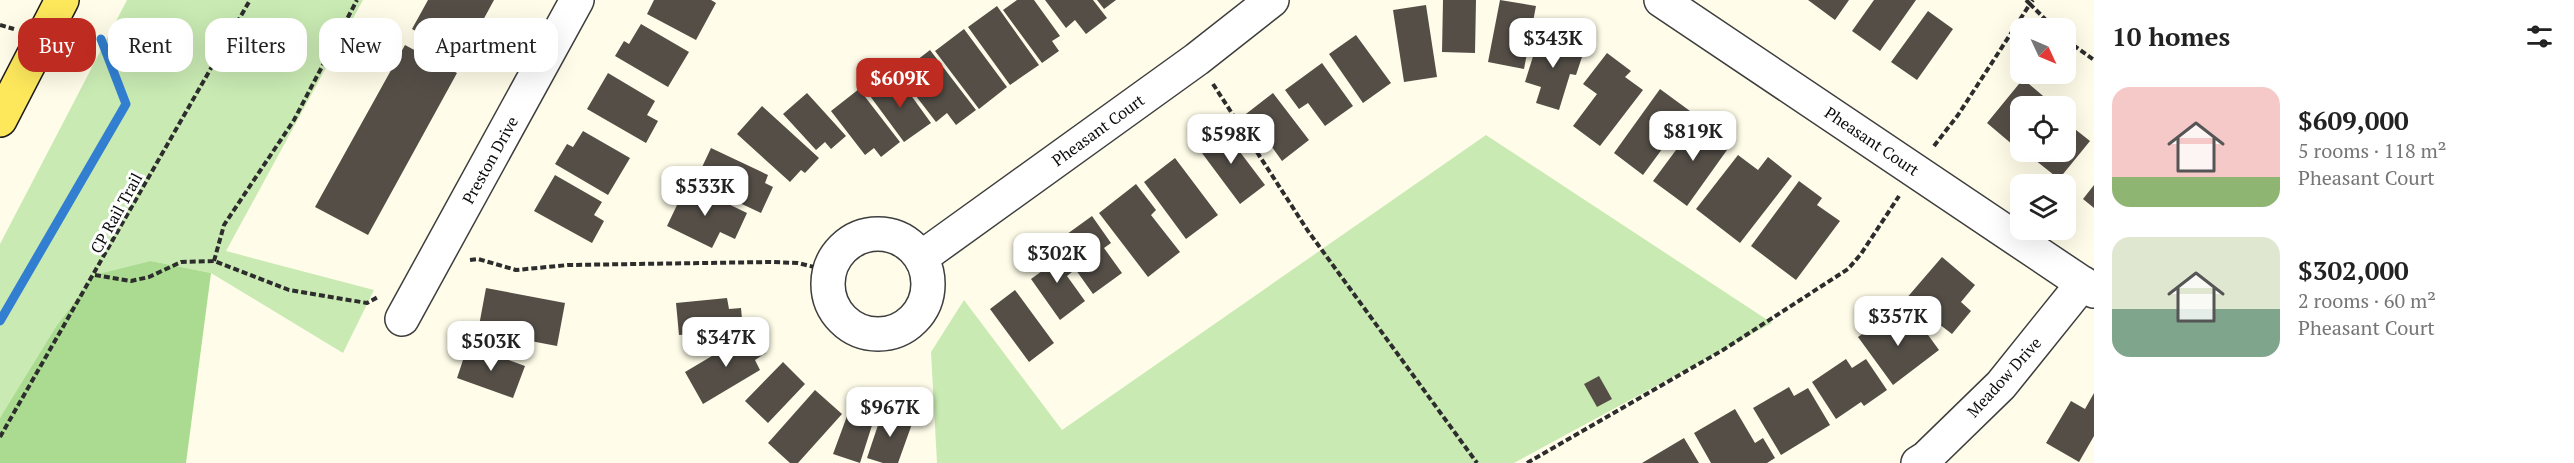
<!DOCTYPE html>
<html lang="en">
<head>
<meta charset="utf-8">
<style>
  body { margin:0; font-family:"PT Serif",serif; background:#f2f2f2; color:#222; height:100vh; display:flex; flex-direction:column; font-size:22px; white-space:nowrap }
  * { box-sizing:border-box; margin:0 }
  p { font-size:20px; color:#767676 }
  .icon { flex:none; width:33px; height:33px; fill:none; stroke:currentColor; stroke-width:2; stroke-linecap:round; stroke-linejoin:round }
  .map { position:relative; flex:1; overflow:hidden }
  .side { display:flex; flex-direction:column; background:#fff; width:480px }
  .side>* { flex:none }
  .top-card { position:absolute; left:18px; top:18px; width:570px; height:54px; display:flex; gap:12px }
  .needle { width:39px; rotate:134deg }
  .tools { position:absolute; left:2010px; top:18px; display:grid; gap:12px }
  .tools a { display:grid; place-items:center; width:66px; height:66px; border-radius:12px; background:#fff; box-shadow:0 6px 24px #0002; font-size:30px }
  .price { position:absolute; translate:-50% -51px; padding:0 14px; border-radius:12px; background:#fff; color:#222; font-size:20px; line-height:39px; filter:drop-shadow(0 2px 3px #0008) }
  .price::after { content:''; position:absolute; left:50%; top:36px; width:18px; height:14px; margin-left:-9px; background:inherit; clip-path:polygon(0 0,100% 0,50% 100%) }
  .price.on { background:#be2b20; color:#fff }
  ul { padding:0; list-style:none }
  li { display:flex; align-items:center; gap:18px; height:150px; padding:0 18px }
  li span { display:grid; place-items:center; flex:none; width:168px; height:120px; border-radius:18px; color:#555 }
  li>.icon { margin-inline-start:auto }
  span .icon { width:72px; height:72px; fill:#fffc; stroke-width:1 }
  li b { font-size:26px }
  h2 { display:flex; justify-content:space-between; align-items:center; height:72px; padding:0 18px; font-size:26px }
  .pill { padding:0 21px; border-radius:18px; background:#fff; box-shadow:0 6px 24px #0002; font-size:21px; line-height:54px }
  .pill.on { background:#be2b20; color:#fff }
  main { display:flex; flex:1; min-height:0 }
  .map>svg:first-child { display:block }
  .green { fill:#c9eab3 }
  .forest { fill:#aadb91 }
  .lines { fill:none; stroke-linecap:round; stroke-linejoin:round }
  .stream { stroke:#327fd1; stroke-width:9 }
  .building { fill:#544e47 }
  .street-casing { stroke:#3e3e3e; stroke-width:36 }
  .primary-casing { stroke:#1c1c1c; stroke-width:36 }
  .path { stroke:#2d2d2d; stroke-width:4; stroke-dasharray:6 3; stroke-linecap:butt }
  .street { stroke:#fff; stroke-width:33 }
  .primary { stroke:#fde85c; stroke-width:33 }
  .labels { text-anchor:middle; stroke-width:6; stroke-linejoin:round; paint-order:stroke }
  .street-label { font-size:16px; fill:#0b0b0b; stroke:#fff }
</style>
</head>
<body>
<main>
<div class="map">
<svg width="2094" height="463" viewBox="0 0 2094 463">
  <rect width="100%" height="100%" fill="#fffde9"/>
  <path class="green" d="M127,0H363L226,251L374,290L343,353L211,273L151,261L0,418V244Z
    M1486,135L1772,323L1514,463H937L931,352L964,300L1062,430Z"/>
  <path class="forest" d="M151,261L211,273L186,463H0V418L56,327L95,275Z"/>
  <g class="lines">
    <path class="stream" d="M0,321L126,104L101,39"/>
  </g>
  <path class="building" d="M428,0H494L463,57L412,29Z
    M654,0H711L716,3L696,40L647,14Z
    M1017,0H1034L1060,36L1052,41L1059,51L1042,63L1003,10Z
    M1045,0H1093L1107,18L1086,34L1075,20L1066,28Z
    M1097,0H1116L1104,9Z
    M1443,0H1476L1475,53L1442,52Z
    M1500,0L1536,6L1524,69L1488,62Z
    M1808,0H1849L1835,20Z
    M1874,0H1916L1880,51L1852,31Z
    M1426,5L1437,77L1404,82L1393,10Z
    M997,6L1039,65L1010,85L968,27Z
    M1928,11L1953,29L1917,80L1891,62Z
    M641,24L689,52L668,87L615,56L624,41L629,44Z
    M964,29L1007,87L979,109L935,51Z
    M1540,34L1585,48L1576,75L1570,74L1559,110L1536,103L1541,87L1525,82Z
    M1356,35L1391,83L1363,103L1329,54Z
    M405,45L457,73L368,235L315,207Z
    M930,50L976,110L956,125L947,113L936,122L899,74Z
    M1607,53L1631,71L1625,77L1643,90L1600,146L1573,126L1597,94L1583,84Z
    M1322,63L1353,106L1325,126L1308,103L1299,109L1285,90Z
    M608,73L655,101L647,115L658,121L646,143L587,109Z
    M897,76L931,123L904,142L870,96Z
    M2023,79L2049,101L2044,106H2020V136L2013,145L1987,123Z
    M859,89L900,142L881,157L874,148L865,155L831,111Z
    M1660,89L1690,111L1643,175L1614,153Z
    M807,93L846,136L831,149L825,142L816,150L783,114Z
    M1273,93L1309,140L1282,161L1264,136L1259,140L1242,117Z
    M762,106L819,158L805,173L801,170L790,182L737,134Z
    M1699,119L1732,143L1687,206L1653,181Z
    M2066,122L2090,141L2059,179L2035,160L2041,152H2066Z
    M1221,127L1265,185L1240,204L1196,145Z
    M583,131L630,158L608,195L555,164L567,144L573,147Z
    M711,148L768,175L765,183L773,187L761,213L695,182Z
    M1738,155L1758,170L1768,157L1792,176L1740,243L1696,209Z
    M1175,158L1218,215L1186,239L1144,182Z
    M555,175L602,202L594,215L604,221L592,243L534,211Z
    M1799,181L1822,198L1817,205L1840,221L1796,280L1751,246Z
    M687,184L747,213L735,239L720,232L712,248L667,226Z
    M1136,184L1156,210L1151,215L1180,252L1148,277L1099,213Z
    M2094,185V208L2083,199Z
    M1092,216L1111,243L1104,248L1122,273L1093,294L1056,242Z
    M1054,247L1072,272L1067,276L1085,301L1060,320L1031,279L1042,271L1034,260Z
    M1942,257L1975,285L1961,302L1971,311L1952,334L1939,324L1936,327L1905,300Z
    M486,288L565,303L557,346L478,331Z
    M1015,290L1054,343L1029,362L990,309Z
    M727,298L729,309L741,308L743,330L679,335L676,303Z
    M1891,313L1901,327L1915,317L1939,350L1893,385L1858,337Z
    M754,331L766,353L755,360L760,370L703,404L685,372Z
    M468,345L525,366L513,398L457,378Z
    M1846,359L1852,368L1866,359L1887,390L1864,406L1861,402L1836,419L1812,382Z
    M783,362L805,384L768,423L745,401Z
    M1599,376L1612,399L1597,407L1584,384Z
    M1789,387L1794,396L1808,388L1830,425L1781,455L1753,408Z
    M815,390L842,414L798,463H790L768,443Z
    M2094,393V436L2079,462L2046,443L2071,401L2085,409Z
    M850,408L875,416L860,463L833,454Z
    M1735,409L1755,443L1763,438L1775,458L1767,463H1711L1694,433Z
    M883,410L913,421L898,463H883L867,458Z
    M1684,438L1699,463H1642Z"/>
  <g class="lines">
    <defs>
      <path id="street" d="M1661,0L2094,291
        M828 284a50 50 0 1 1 100 0a50 50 0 1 1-100 0Z
        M922,257L1197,59L1272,0
        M402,319L577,0
        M1918,463L1926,458L2001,385L2083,283"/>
      <path id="primary" d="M0,120L62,0"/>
    </defs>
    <use href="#street" class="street-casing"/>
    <use href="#primary" class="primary-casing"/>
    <path class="path" d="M2026,0L2030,4L2033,0
      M0,25L14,29
      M2066,40L2094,60
      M1213,84L1308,231L1477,463
      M1934,146L1958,115L2030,4L2054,28
      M470,260L478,259L516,270L568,265L771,262L798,263L830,271
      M214,261L224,225L294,120L357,0
      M95,275L131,281L149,277L181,262L214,261L289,290L367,303L378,297
      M0,437L250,0
      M1527,463L1723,350L1848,269L1861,254L1899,196"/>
    <use href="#street" class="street"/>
    <use href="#primary" class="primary"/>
  </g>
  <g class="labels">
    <g class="street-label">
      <text transform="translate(1098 130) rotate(-36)" y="6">Pheasant Court</text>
      <text transform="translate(1872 141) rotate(34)" y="6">Pheasant Court</text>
      <text transform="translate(490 160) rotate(-61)" y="6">Preston Drive</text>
      <text transform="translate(116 213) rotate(-61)" y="6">CP Rail Trail</text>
      <text transform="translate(2004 377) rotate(-48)" y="6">Meadow Drive</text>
    </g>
  </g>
</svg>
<div class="tools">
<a><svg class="needle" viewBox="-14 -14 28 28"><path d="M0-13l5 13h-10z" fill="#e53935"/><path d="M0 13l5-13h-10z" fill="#767676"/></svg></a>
<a><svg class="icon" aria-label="locate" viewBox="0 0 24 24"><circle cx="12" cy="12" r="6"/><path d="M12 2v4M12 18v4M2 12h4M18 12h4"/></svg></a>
<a><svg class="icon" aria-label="layers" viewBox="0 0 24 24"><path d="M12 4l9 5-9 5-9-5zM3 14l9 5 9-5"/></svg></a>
</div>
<b class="price" style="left:1553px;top:69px">$343K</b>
<b class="price on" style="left:900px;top:109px">$609K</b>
<b class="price" style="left:1693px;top:162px">$819K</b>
<b class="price" style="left:1231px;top:165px">$598K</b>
<b class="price" style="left:705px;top:217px">$533K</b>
<b class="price" style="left:1057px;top:284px">$302K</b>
<b class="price" style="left:1898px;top:347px">$357K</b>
<b class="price" style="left:726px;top:368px">$347K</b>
<b class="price" style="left:491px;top:372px">$503K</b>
<b class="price" style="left:890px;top:438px">$967K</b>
<div class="top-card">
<a class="pill on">Buy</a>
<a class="pill">Rent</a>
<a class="pill">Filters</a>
<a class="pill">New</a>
<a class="pill">Apartment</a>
</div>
</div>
<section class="side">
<h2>10 homes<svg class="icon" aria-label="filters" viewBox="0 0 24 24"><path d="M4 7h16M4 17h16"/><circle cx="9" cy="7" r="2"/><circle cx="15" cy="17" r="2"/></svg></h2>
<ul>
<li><span style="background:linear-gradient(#f6c9c9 75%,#8fb573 0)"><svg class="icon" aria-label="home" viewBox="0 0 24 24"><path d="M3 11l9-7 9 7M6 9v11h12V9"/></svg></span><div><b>$609,000</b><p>5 rooms · 118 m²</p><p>Pheasant Court</p></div></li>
<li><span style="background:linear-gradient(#dfe7d0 60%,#7fa58c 0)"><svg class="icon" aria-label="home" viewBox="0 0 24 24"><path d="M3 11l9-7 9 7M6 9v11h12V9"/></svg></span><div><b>$302,000</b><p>2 rooms · 60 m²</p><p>Pheasant Court</p></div></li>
</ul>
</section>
</main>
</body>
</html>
